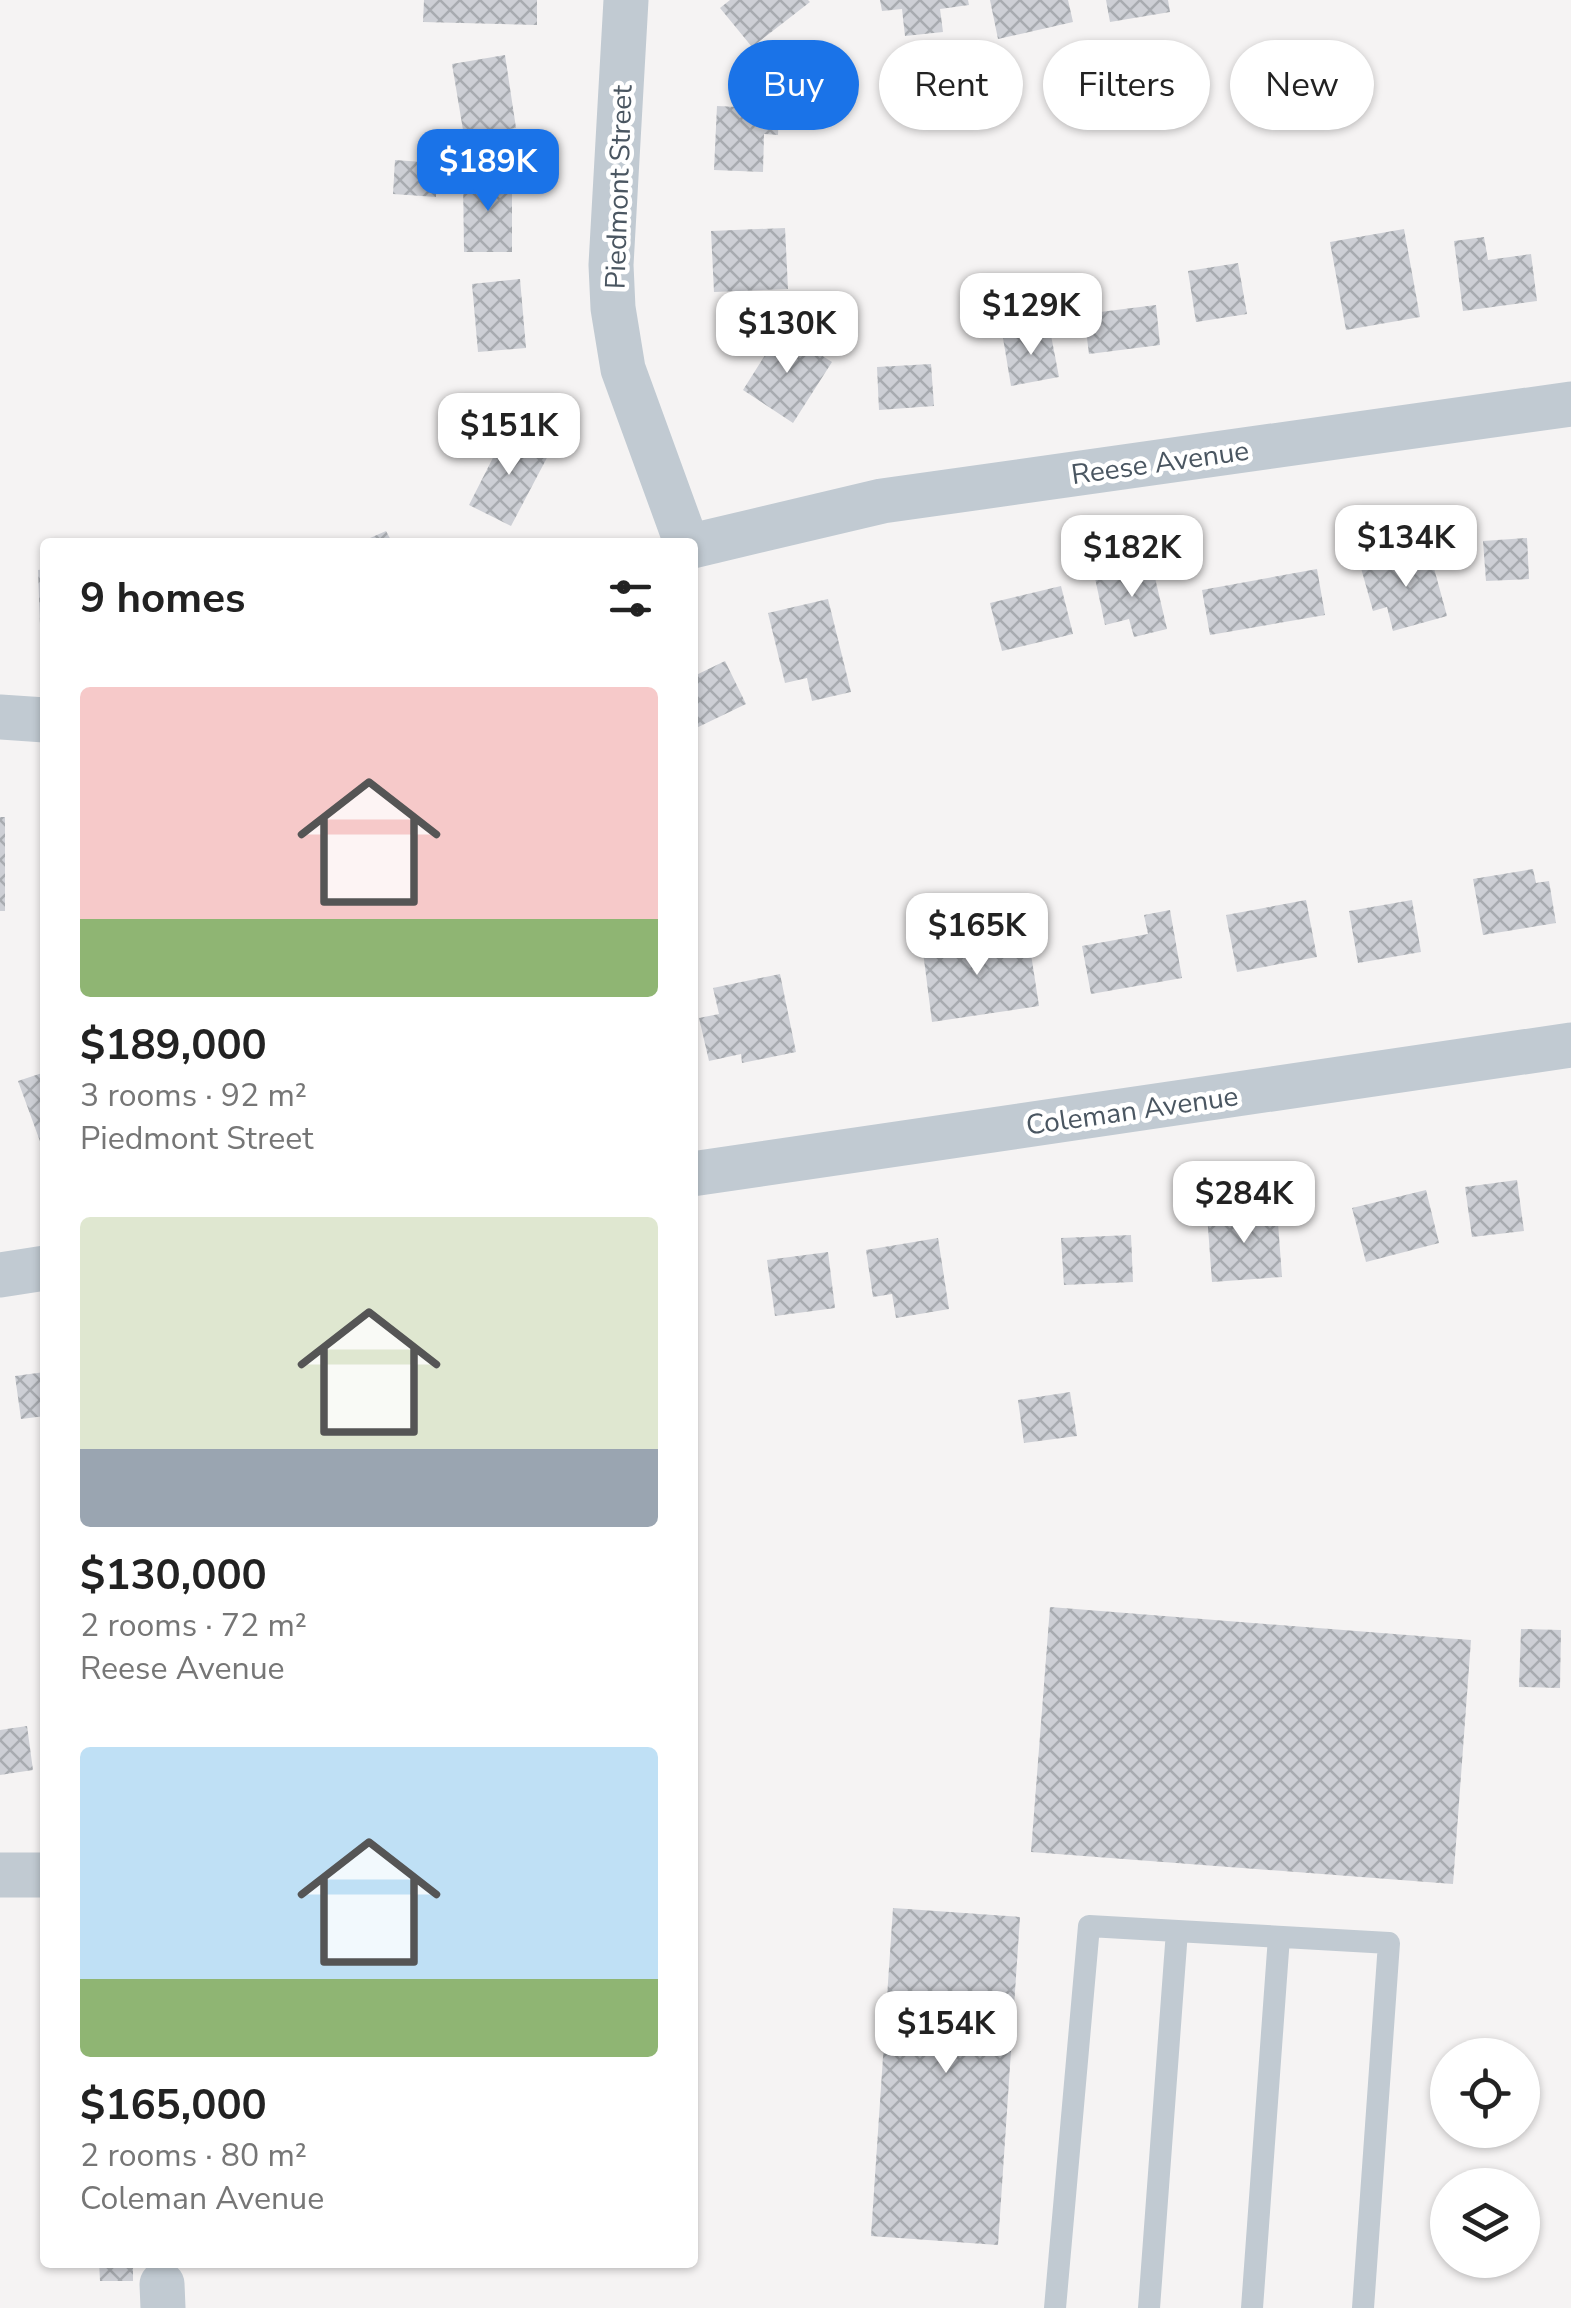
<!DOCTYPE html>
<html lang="en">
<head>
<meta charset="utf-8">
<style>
  body { margin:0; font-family:"Nunito Sans",sans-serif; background:#f6f6f6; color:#222; height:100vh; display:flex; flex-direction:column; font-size:38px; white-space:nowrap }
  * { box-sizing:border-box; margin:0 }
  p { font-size:32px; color:#767676 }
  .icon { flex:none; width:55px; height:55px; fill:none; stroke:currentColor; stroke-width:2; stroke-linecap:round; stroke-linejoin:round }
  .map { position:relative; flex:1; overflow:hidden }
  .sheet { position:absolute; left:40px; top:538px; width:658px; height:1730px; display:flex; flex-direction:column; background:#fff; border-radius:10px; box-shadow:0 2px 8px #0004 }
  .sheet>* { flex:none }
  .banner { position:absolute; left:728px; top:40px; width:692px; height:90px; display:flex; gap:20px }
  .fabs { position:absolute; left:1430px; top:2038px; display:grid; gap:20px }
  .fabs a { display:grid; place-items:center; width:110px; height:110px; border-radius:50%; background:#fff; box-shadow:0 2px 8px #0004; font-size:50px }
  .price { position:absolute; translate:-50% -85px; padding:0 22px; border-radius:20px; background:#fff; color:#222; font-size:32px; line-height:65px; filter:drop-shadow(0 2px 5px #0008) }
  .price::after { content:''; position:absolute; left:50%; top:60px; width:30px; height:22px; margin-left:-15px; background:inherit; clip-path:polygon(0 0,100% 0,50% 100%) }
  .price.selected { background:#1a73e8; color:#fff }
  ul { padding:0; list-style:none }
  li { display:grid; align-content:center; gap:20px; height:530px; padding:0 40px }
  li span { display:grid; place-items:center; height:310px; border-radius:10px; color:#555 }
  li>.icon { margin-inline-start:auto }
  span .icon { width:180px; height:180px; fill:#fffc; stroke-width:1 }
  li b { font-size:42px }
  h2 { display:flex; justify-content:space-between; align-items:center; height:120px; padding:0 40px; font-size:42px }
  .tag { padding:0 35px; border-radius:45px; background:#fff; box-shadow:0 2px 8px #0004; font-size:35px; line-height:90px }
  .tag.selected { background:#1a73e8; color:#fff }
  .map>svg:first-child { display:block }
  .building { fill:url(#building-cross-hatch) }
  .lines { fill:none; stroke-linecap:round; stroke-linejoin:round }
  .service { stroke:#c1cad2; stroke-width:22 }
  .minor { stroke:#c1cad2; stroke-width:45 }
  .labels { text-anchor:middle; stroke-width:9; stroke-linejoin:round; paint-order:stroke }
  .street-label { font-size:28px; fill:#4a5661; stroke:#fff }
</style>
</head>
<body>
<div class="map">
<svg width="1571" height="2308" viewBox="0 0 1571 2308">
  <defs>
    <pattern id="building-cross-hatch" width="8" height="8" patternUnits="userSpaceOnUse" patternTransform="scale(2.5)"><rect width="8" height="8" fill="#cdcfd5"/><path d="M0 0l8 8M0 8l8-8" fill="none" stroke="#a8abb0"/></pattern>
  </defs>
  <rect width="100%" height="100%" fill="#f5f3f3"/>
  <path class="building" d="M424,0H537V25L423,22Z
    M730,0H808L810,2L752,47L720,8Z
    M880,0H968L969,5L940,9L943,32L905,36L902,9L882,11Z
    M990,0H1068L1073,22L998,39Z
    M1106,0H1168L1170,12L1110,22Z
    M505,55L516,128L464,136L452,64Z
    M717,106L779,109L778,135L764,134L763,172L714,170Z
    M395,160L437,163L436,197L393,194Z
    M463,176H512V252H464Z
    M785,228L788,289L714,292L711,231Z
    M1404,229L1420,317L1346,330L1330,242Z
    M1484,237L1488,260L1531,254L1537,301L1463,311L1454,241Z
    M1238,263L1247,314L1196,322L1188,271Z
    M520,279L526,348L478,352L472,284Z
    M1156,305L1160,345L1089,354L1084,314Z
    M781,330L832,362L793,423L743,390Z
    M1050,330L1059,377L1011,386L1003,338Z
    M931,364L934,406L879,410L877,367Z
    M507,430L550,452L511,526L469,505Z
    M386,531L392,542H361Z
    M1527,538L1529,579L1486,581L1483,541Z
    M1429,550L1447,616L1393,631L1387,607L1373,611L1361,568Z
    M1152,565L1167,629L1134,637L1129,619L1105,625L1095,578Z
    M45,569V625H40L38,570Z
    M1317,569L1325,615L1210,635L1202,590Z
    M1061,586L1073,634L1002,651L990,603Z
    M828,599L851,692L812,701L807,678L785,683L768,613Z
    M725,661L746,704L692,730V677Z
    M0,817H5V911H0Z
    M1533,869L1536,883L1549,881L1556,923L1483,935L1473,879Z
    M1306,900L1317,957L1237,972L1226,915Z
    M1412,900L1421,952L1358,963L1349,911Z
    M1170,910L1182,978L1091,994L1082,946L1148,934L1144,915Z
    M999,933L1003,958L1031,954L1039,1006L932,1022L922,944Z
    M780,974L796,1052L742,1063L741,1054L709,1061L699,1018L719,1014L713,988Z
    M45,1072V1155L18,1081Z
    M1517,1180L1524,1231L1472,1237L1465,1187Z
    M1426,1190L1439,1243L1366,1262L1352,1208Z
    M1277,1209L1282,1277L1212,1282L1207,1214Z
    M1131,1235L1133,1282L1064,1285L1061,1238Z
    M938,1238L949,1309L896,1318L892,1294L873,1297L866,1250Z
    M828,1252L835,1308L775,1316L767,1260Z
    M45,1372V1416L21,1419L15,1376Z
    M1070,1392L1077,1436L1024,1443L1018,1400Z
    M1050,1607L1471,1640L1453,1884L1031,1852Z
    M1521,1629L1561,1630L1560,1688L1519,1687Z
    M27,1726L33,1770L0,1775V1730Z
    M893,1908L1020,1917L998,2245L871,2236Z
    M99,2262H133V2281H100Z"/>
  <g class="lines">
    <path class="service" d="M1055,2308L1089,1926L1389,1943L1363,2308
      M1149,2308L1177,1931
      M1252,2308L1279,1937"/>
    <path class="minor" d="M626,0L611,265L613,308L623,369L686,542
      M692,546L882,501L1571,404
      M0,717L45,720
      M692,1174L1571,1045
      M0,1275L45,1268
      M0,1875H45
      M162,2284L163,2308"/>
  </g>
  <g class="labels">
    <g class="street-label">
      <text transform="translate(618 187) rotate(-88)" y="10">Piedmont Street</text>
      <text transform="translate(1160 462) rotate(-8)" y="10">Reese Avenue</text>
      <text transform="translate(1132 1110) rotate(-8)" y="10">Coleman Avenue</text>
    </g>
  </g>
</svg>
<div class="fabs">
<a><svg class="icon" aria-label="locate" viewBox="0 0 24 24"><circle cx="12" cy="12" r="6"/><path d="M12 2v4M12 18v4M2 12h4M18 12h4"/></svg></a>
<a><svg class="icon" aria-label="layers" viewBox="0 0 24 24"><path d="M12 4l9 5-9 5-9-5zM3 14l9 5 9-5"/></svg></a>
</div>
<b class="price selected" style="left:488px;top:214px">$189K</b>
<b class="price" style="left:1031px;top:358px">$129K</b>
<b class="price" style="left:787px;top:376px">$130K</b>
<b class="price" style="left:509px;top:478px">$151K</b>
<b class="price" style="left:1406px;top:590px">$134K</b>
<b class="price" style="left:1132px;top:600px">$182K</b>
<b class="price" style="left:977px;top:978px">$165K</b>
<b class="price" style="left:1244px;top:1246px">$284K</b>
<b class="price" style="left:946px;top:2076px">$154K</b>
<div class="banner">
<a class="tag selected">Buy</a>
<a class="tag">Rent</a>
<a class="tag">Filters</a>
<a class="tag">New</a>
</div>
<section class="sheet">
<h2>9 homes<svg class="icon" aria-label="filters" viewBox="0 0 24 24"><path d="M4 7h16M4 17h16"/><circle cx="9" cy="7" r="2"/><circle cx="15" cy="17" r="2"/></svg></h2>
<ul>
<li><span style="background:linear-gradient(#f6c9c9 75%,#8fb573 0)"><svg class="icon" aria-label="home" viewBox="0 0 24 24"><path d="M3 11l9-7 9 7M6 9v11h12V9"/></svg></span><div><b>$189,000</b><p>3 rooms · 92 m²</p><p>Piedmont Street</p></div></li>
<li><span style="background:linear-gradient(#dfe7d0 75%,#9aa5b1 0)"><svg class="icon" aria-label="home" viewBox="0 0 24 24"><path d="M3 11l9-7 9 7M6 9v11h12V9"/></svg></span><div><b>$130,000</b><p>2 rooms · 72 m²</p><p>Reese Avenue</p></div></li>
<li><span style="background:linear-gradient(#bfe0f5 75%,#8fb573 0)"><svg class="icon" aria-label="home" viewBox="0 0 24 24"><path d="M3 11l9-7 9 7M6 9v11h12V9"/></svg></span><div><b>$165,000</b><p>2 rooms · 80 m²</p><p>Coleman Avenue</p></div></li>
</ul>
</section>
</div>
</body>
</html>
